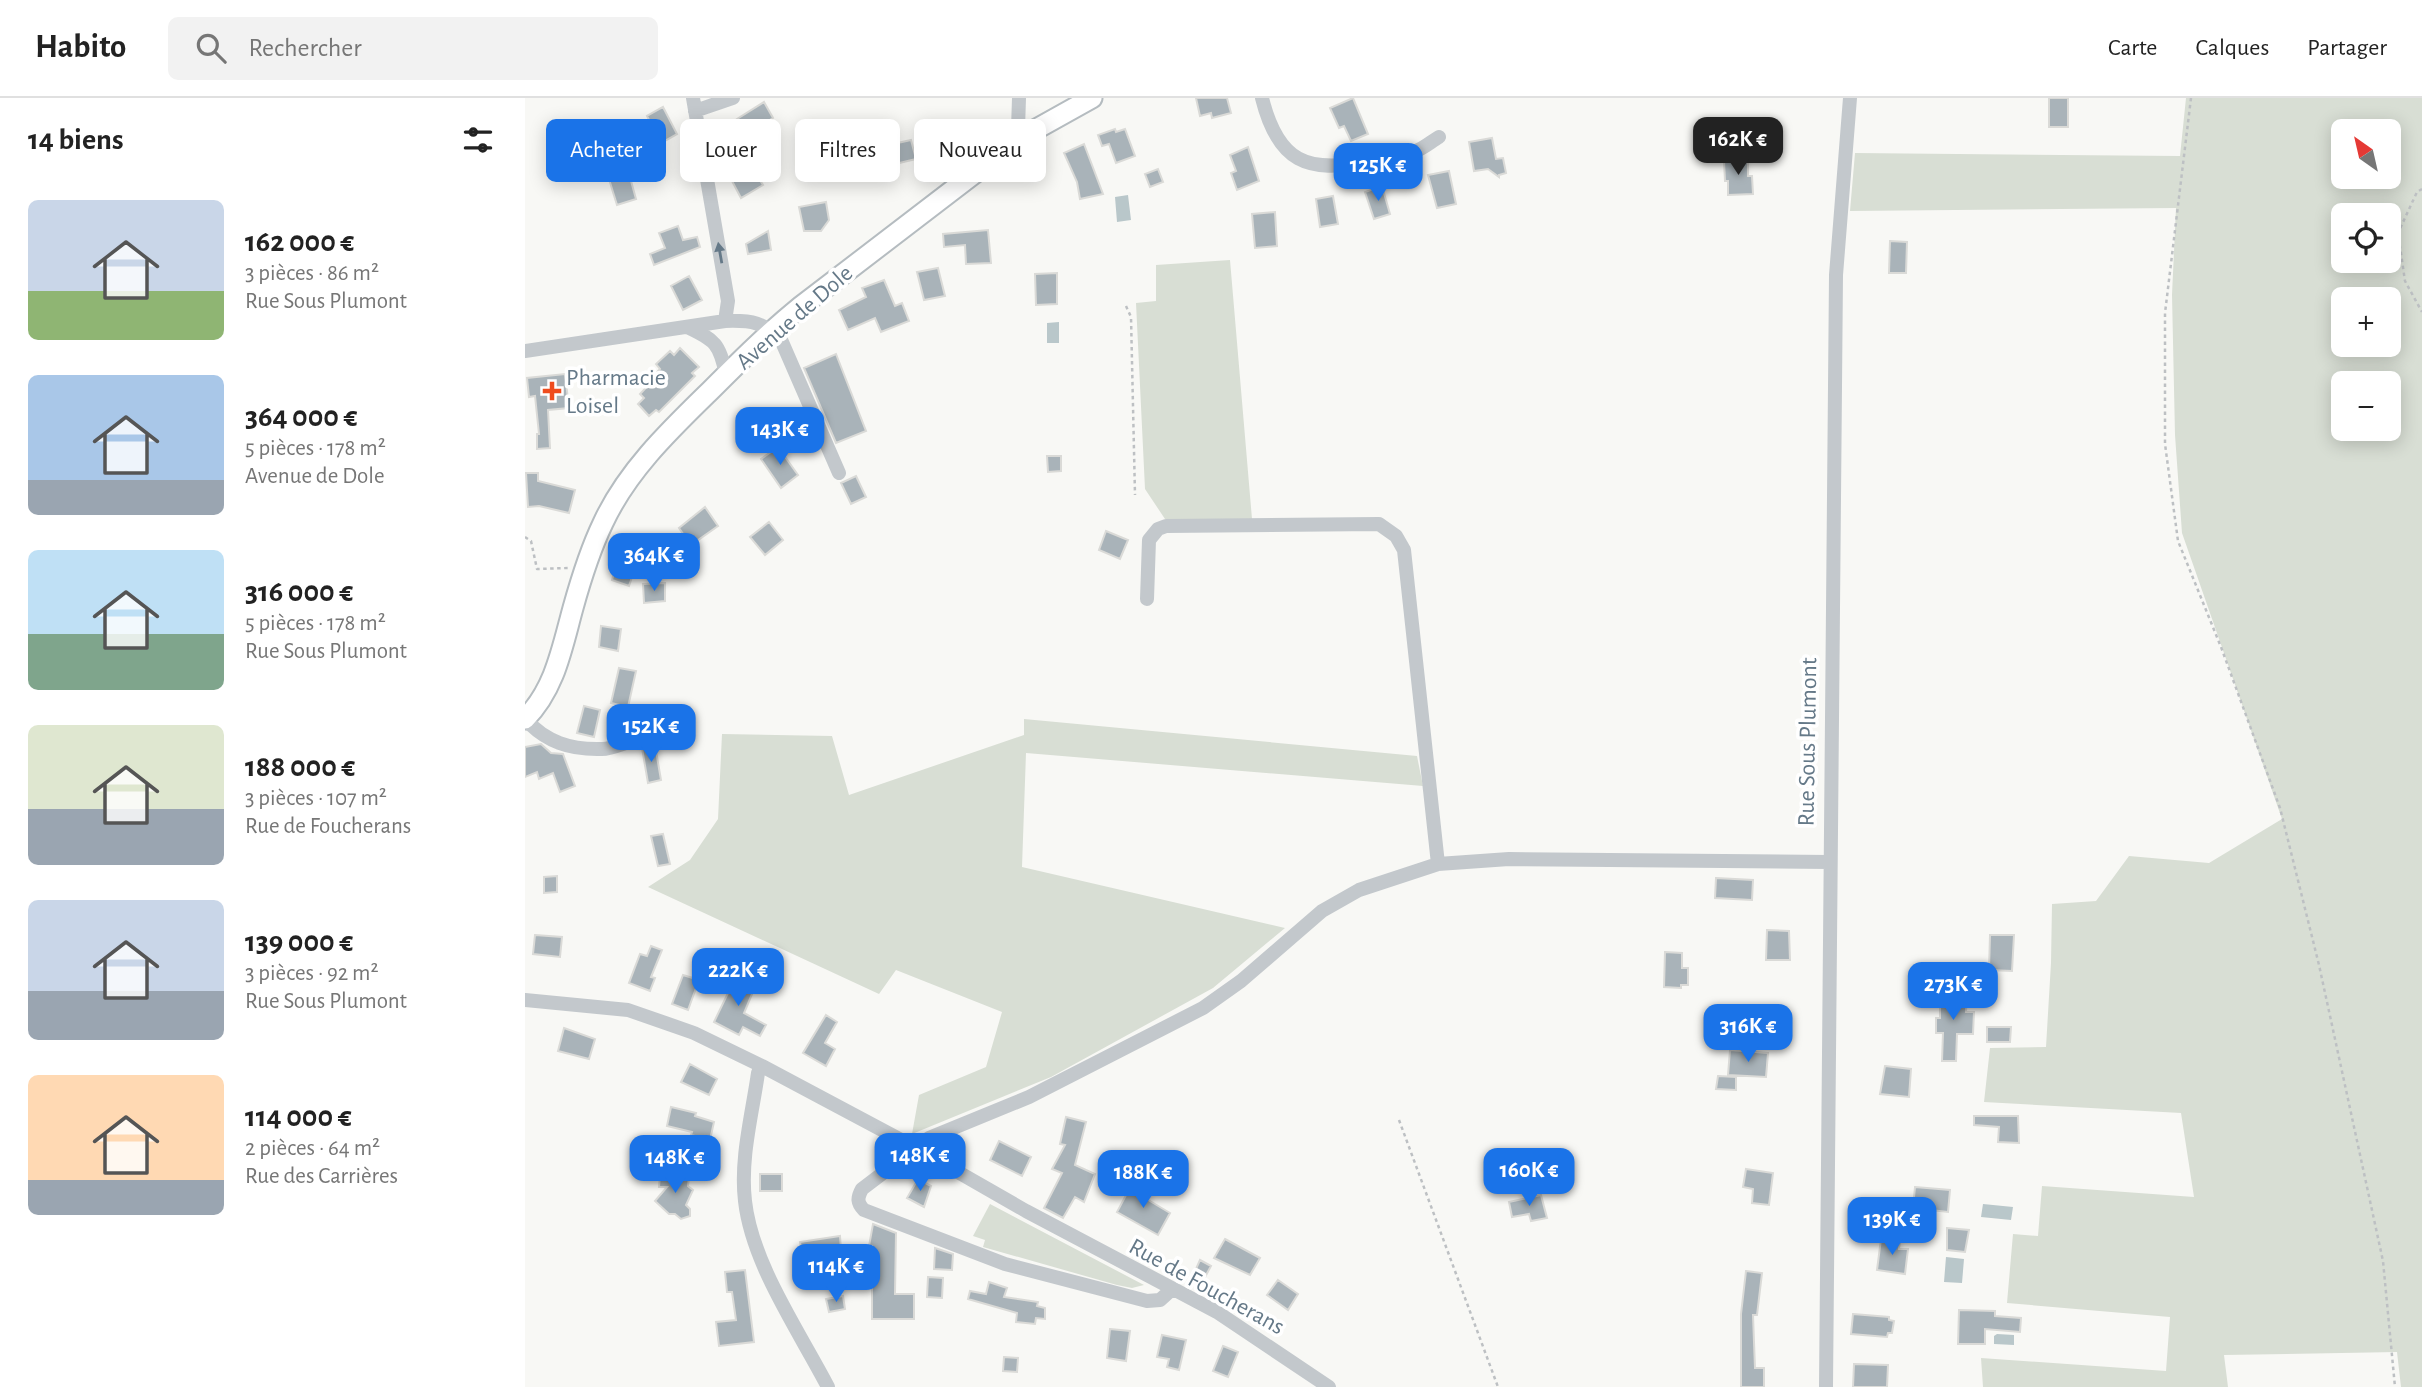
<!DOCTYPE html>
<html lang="fr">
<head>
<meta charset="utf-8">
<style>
  body { margin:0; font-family:"Alegreya Sans",sans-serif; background:#f2f2f2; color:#222; height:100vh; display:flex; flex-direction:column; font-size:26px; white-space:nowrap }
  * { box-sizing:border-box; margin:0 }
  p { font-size:23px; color:#767676 }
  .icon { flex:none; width:38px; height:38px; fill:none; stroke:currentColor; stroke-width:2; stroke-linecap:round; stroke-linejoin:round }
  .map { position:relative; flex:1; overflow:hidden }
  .panel { display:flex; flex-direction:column; background:#fff; width:525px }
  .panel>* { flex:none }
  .banner { position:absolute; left:21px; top:21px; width:665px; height:63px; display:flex; gap:14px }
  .needle { width:46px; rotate:326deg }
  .buttons { position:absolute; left:1806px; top:21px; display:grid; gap:14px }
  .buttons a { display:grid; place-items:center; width:70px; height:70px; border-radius:10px; background:#fff; box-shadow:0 4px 18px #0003; font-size:35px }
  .price { position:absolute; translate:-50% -60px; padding:0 16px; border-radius:14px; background:#1a73e8; color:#fff; font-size:23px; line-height:46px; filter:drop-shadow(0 2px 4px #0008) }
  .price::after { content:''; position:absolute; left:50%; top:42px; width:21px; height:16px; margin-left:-10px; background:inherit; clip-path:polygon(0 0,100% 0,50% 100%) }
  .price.on { background:#222; color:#fff }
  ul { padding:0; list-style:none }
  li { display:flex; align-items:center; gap:21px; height:175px; padding:0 28px }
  li span { display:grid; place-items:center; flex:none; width:196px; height:140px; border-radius:10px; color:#555 }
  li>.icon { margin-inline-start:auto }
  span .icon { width:84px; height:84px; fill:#fffc; stroke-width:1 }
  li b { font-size:30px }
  h2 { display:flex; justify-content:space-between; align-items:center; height:84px; padding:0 28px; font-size:30px }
  .tag { padding:0 24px; border-radius:10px; background:#fff; box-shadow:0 4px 18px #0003; font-size:24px; line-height:63px }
  .tag.on { background:#1a73e8; color:#fff }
  header { display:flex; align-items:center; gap:42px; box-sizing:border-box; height:98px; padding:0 35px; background:#fff; border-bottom:2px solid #e0e0e0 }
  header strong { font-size:33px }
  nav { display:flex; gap:38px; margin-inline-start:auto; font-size:24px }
  .search { width:490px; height:63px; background:#f2f2f2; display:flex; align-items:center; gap:18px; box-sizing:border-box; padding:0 24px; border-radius:10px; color:#767676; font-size:26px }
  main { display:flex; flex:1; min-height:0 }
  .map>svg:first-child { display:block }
  .green { fill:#d8ded4; fill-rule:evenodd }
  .water { fill:#b9c7ca }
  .building { fill:#a9b3b9; stroke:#dadad7; stroke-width:2 }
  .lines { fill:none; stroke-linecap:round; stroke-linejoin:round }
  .secondary-casing { stroke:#b5bcc0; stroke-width:23 }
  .path { stroke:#bdc0c3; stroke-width:2.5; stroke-dasharray:3.5 3.5; stroke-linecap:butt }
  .street { stroke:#c3c8cc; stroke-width:14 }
  .secondary { stroke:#fff; stroke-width:19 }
  .oneway { fill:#657988 }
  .poi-dot { fill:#ef4c1e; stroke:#fff; stroke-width:2.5 }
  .labels { text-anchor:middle; stroke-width:7; stroke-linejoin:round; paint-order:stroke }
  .street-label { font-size:24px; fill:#657988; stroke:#fff }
  .poi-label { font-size:24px; fill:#657988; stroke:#fff; text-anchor:start }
</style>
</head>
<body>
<header>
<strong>Habito</strong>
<div class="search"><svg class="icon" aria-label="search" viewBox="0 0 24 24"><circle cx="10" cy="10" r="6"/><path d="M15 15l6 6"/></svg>Rechercher</div>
<nav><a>Carte</a><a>Calques</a><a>Partager</a></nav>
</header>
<main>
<section class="panel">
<h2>14 biens<svg class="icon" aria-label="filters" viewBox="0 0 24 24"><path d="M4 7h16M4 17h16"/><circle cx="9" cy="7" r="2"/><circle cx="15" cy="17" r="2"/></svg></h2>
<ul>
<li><span style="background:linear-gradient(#c9d6e8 65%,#8fb573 0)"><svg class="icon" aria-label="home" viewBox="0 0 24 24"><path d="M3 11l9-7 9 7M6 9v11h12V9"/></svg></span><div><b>162 000 €</b><p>3 pièces · 86 m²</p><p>Rue Sous Plumont</p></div></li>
<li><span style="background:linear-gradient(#a9c7e8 75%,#9aa5b1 0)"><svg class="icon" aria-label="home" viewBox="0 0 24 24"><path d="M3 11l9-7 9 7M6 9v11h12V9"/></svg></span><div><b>364 000 €</b><p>5 pièces · 178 m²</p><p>Avenue de Dole</p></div></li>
<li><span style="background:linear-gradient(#bfe0f5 60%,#7fa58c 0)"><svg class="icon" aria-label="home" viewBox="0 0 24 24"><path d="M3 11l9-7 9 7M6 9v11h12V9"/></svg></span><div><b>316 000 €</b><p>5 pièces · 178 m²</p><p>Rue Sous Plumont</p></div></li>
<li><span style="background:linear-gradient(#dfe7d0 60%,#9aa5b1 0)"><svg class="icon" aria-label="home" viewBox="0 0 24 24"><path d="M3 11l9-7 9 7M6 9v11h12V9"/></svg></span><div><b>188 000 €</b><p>3 pièces · 107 m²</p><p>Rue de Foucherans</p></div></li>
<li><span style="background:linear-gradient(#c9d6e8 65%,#9aa5b1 0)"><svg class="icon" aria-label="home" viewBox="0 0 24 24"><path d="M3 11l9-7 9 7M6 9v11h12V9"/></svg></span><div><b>139 000 €</b><p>3 pièces · 92 m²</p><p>Rue Sous Plumont</p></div></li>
<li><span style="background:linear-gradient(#ffd9b3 75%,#9aa5b1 0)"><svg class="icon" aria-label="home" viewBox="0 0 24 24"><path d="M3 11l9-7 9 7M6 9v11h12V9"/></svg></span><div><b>114 000 €</b><p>2 pièces · 64 m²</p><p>Rue des Carrières</p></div></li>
</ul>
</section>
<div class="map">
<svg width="1897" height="1289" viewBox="0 0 1897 1289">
  <rect width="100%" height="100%" fill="#f8f8f5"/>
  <path class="green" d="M1661,0H1897V1289H1876L1872,1254L1699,1257L1703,1289H1458L1456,1260L1641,1273L1645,1219L1482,1205L1488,1136L1513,1138L1517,1088L1669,1099L1656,1015L1459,1004L1465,950L1521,949L1526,865L1527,806L1571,803L1604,758L1684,765L1757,721L1657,435L1650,337L1647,197L1651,110L1325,113L1330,55L1655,58ZM1818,33H1864V79H1818ZM1818,117H1864V163H1818ZM1818,201H1864V247H1818ZM1864,285V331H1818V285Z
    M705,162L727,421H640L620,391L611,205L631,203V167Z
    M499,621L892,658L898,688L501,655L497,769L760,830L688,890L526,979L387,1036L394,997L461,969L477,914L371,872L354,896L123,789L165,762L193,721L197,636L307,638L324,697L499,637Z
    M465,1106L619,1187L607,1190L592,1187L458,1149L460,1142L448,1138Z"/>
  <path class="water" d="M603,97L606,122L592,124L590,99Z
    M534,224V245H522V225Z
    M1458,1106L1488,1109L1486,1122L1456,1119Z
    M1421,1159L1439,1161L1437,1185L1419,1184Z
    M1472,1236L1489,1237V1247L1469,1246V1238Z"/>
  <path class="building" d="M671,0H702L706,15L687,20L686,15L675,18Z
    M828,0L843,36L826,43L819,28L814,30L805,10Z
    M1524,0H1543V29H1524Z
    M239,4L248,20L222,36L212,21Z
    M138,9L152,36L136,45L122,18Z
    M590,31L591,34L600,31L610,58L591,65L584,46L577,48L573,37Z
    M299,33L311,54L298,62L296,58L288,63L279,46Z
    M367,40L368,46L386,42L391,61L366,67L365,64L355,66L350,45Z
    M967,40L971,61L978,60L981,75L974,77V79L963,71L949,73L944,44Z
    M559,46L578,96L555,101L552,84L539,55Z
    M723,49L734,83L712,92L706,75L711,73L705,57Z
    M1223,61V78H1227L1228,96L1203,97V83H1200L1199,63Z
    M228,71L238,87L216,100L207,83Z
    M633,71L638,84L625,89L620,76Z
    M103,72L111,101L92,107L83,78Z
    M924,73L931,106L912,110L903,77Z
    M857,88L865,116L849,121L840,94Z
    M808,98L813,126L795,129L791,101Z
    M301,104L304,122L296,133H279L274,109Z
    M750,114L752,148L730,150L727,116Z
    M153,128L158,142L172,139L175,149L129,167L125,156L140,150L134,135Z
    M463,132L466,165L441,166L440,147L419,149L418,136Z
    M243,133L246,152L223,156L221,146Z
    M1365,143L1382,144L1381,175H1364Z
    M413,170L420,198L399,202L392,174Z
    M532,175V206L511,207L510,176Z
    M164,178L177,202L158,212L146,188Z
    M359,182L370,208L377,205L384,223L356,234L350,220L323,232L314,212L341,199L337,190Z
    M155,250L174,269L167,275L170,278L134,314L131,312L124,318L113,306L119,300L115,296L133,277L131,275L135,271L131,266L145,253L149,257Z
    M311,256L341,333L311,345L279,270Z
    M40,276L44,310L23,312L25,350L12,351V336H14L10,298L4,299L2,280Z
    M253,349L273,377L256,390L236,361Z
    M522,358H536V373L523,374Z
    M1,375H13V383L50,392L44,415L14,408L3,409Z
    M331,378L341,399L326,406L316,385Z
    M180,409L193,428L166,447L154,430Z
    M244,424L258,442L240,457L225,439Z
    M581,433L603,442L595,461L574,452Z
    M101,446L116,452L104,488L87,482L94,456L97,457Z
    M140,485V503L119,505L118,486Z
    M76,528L96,531L93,553L74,549Z
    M94,570L111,573L103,609L86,605Z
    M59,608L75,612L69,639L52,635Z
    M16,646L26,655L38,656L50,688L35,694L28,675L14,681L12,674L0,679V649Z
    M130,647L136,682L123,685L117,650Z
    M138,736L145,766L133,768L126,738Z
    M32,778V794L19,795V779Z
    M1191,780L1228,782L1227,802L1190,800Z
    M1242,832L1264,833L1265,862H1241Z
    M10,837L37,839L35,859L8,856Z
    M1465,837H1489L1487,873L1464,872Z
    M126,848L137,852L126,879L130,880L125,893L104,885L115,856L122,858Z
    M1140,854L1157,855V870H1163V887H1156V890L1139,889Z
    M158,877L174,882L163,912L147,906Z
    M199,877L230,889L219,915L241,927L235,938L218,929L214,937L189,924L204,893L195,889Z
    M1415,894H1442L1441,914H1449L1448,936H1432L1431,963H1417L1418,935H1411V920H1415Z
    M301,917L312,924L300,945L310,951L301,968L278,955Z
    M1462,929H1486L1485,944H1462Z
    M39,930L70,941L64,961L33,953Z
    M1205,952L1243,955L1241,979L1203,977Z
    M165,966L192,981L184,997L156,984Z
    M1360,968L1386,971L1384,999L1355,996Z
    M1193,978L1211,979V992L1191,991Z
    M146,1009L171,1015L170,1018L189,1024L185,1042L166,1037L167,1034L142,1028Z
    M1449,1018H1493L1494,1045L1473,1044L1474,1029L1449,1027Z
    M541,1019L561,1024L550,1067L570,1076L559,1104L550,1099L538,1120L519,1110L537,1075L527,1071L540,1047L535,1046Z
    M474,1043L506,1059L497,1078L465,1062Z
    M1221,1071L1248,1075L1244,1107L1227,1105L1228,1091L1218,1089Z
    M235,1076H257V1093H235Z
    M135,1077L164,1079L163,1088L168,1092L161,1107L165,1111V1118L156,1121L150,1116H144L130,1103L142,1089H134Z
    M393,1081L406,1088L399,1109L382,1100Z
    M609,1082L620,1088L615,1097L645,1115L633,1137L592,1114Z
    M1390,1089L1425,1092L1423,1114L1388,1110Z
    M1016,1097L1022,1120L1006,1123L1004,1116L987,1119L984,1104Z
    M348,1126L371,1135L370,1196H389V1221H347V1148H344Z
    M1422,1130L1444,1132L1440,1154L1422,1152Z
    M315,1138L317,1166L279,1171L275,1144Z
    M700,1141L735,1160L725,1177L689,1160Z
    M1356,1141L1375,1143L1374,1151H1383L1380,1176L1352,1172Z
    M410,1150L428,1156L427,1172L409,1171Z
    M675,1162L686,1168L680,1179L670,1173Z
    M220,1172L229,1244L194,1248L191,1224L211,1222L207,1194H202L200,1174Z
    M1221,1173L1237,1175L1232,1217H1228L1229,1244L1230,1270H1239V1289H1216V1216Z
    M403,1179L418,1180L417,1200L402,1199Z
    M753,1182L773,1196L763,1212L742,1197Z
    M464,1184L482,1190L479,1199L513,1204L512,1208L520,1210V1221L511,1220L510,1226L491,1224L492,1215L443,1201L445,1193L461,1196Z
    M318,1198L320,1211L304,1214L301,1201Z
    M1434,1212L1470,1213V1218L1496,1220L1495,1234L1460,1231V1246H1433Z
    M1328,1216L1364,1219V1222L1369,1223L1367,1235H1363L1362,1239L1326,1236Z
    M585,1231L605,1233L601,1263L582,1260Z
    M637,1237L661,1242L654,1272L642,1269L644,1261L632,1259Z
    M698,1248L713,1254L703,1279L688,1273Z
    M479,1259L493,1260L492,1274L478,1273Z
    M1329,1266L1363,1267L1362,1289H1328Z"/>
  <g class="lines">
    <defs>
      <path id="secondary" d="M0,621C30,591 37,550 48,510C56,481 65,452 78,425C102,373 145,332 185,293C214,264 243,235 275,209L497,39L567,0"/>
    </defs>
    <use href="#secondary" class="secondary-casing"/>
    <path class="path" d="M1666,0L1640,215V346L1653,443L1696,549L1755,710L1794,867L1858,1163L1870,1289
      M1897,91L1892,94L1873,135L1880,183L1897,214
      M601,208L606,219L610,397
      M0,439L6,443L12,471L43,470
      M874,1022L973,1289"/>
    <path class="street" d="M168,0L203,203L200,223
      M494,0L493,31L497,39
      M737,0C753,64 782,76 844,63C859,60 878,59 891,53C899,50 907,43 914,39
      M170,13L208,0
      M162,229C190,242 195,246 201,277
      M0,253L200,223C226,222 240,224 257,244L314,375
      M622,501L624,442L633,431L641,428L854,426L871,438L879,452L913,766
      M0,621C21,644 45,652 77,651C87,651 99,645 110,642
      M0,902L103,912L169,935L237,968L391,1050L501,1113L692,1214L804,1289
      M237,968L233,975C227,1017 215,1061 220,1103C227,1166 274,1233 303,1289
      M646,1192L635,1202L622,1203L480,1166L339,1112C332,1105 332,1100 337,1091L404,1040L504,999L678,910L716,883L797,813L834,792L913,766L984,761L1304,764
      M1301,1289L1311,177L1325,0"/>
    <use href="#secondary" class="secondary"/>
  </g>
  <defs><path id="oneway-solid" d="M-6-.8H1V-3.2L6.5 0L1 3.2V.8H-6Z" transform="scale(1.75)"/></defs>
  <use class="oneway" href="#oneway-solid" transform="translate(195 155) rotate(-100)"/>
  <path class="poi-dot" d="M23.5 282.5h7v7h7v7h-7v7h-7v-7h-7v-7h7z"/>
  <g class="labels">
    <g class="street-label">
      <text transform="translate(269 219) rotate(-41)" y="8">Avenue de Dole</text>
      <text transform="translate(1282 644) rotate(-89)" y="8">Rue Sous Plumont</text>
      <text transform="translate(682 1188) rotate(29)" y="8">Rue de Foucherans</text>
    </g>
    <g class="poi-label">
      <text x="41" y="287">Pharmacie<tspan x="41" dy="28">Loisel</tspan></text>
    </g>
  </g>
</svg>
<div class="buttons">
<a><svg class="needle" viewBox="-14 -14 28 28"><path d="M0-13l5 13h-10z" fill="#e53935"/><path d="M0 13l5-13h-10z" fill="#767676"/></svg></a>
<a><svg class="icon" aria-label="locate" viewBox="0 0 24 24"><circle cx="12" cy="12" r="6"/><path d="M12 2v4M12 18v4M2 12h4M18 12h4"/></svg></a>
<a>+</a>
<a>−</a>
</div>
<b class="price on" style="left:1213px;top:79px">162K €</b>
<b class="price" style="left:853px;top:105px">125K €</b>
<b class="price" style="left:255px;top:369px">143K €</b>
<b class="price" style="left:129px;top:495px">364K €</b>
<b class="price" style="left:126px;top:666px">152K €</b>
<b class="price" style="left:213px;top:910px">222K €</b>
<b class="price" style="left:1428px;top:924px">273K €</b>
<b class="price" style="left:1223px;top:966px">316K €</b>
<b class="price" style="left:395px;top:1095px">148K €</b>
<b class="price" style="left:150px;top:1097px">148K €</b>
<b class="price" style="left:1004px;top:1110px">160K €</b>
<b class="price" style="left:618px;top:1112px">188K €</b>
<b class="price" style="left:1367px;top:1159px">139K €</b>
<b class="price" style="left:311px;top:1206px">114K €</b>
<div class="banner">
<a class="tag on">Acheter</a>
<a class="tag">Louer</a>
<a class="tag">Filtres</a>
<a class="tag">Nouveau</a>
</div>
</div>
</main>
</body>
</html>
